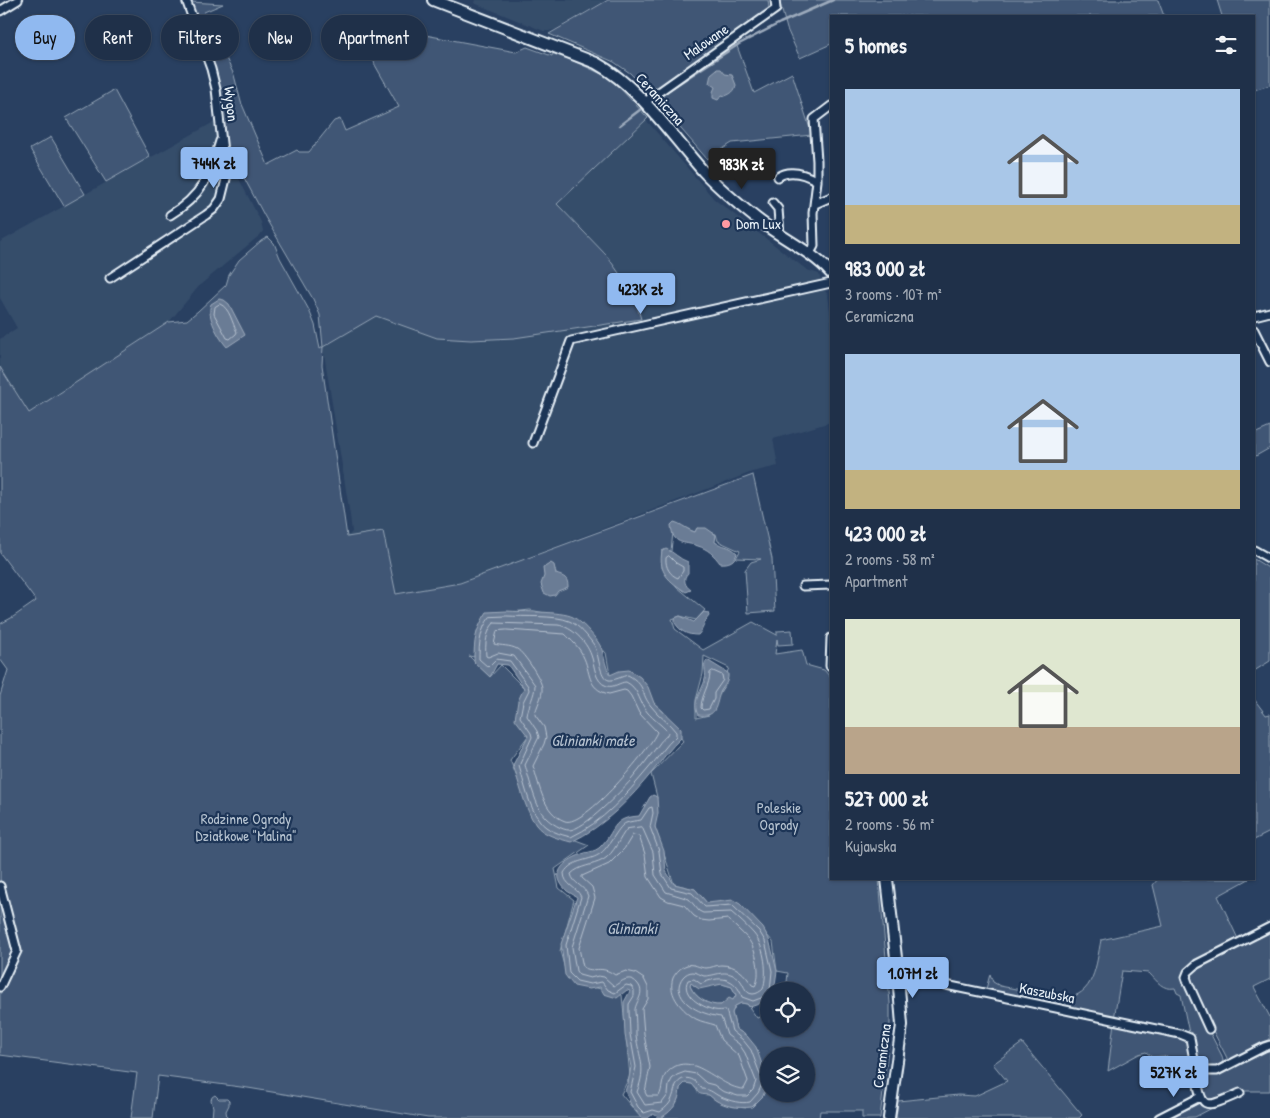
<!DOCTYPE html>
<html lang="en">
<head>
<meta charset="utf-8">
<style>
  body { margin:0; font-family:"Patrick Hand",sans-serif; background:#273850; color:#f1f3f6; height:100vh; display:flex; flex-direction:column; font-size:19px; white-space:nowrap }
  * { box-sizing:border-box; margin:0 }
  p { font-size:16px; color:#a1a9b4 }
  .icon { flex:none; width:28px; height:28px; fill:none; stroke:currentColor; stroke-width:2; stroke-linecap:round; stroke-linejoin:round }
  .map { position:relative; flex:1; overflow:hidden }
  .panel { position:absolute; left:830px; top:15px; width:425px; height:865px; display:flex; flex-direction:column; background:#1f3049; border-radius:0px; box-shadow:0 1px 4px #0004,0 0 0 1px #3c4b61 }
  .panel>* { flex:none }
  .banner { position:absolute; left:15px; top:15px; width:475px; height:45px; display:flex; gap:10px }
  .fabs { position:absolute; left:760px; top:982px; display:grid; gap:10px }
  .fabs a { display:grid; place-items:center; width:55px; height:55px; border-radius:50%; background:#1f3049; box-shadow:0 1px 4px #0004,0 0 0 1px #3c4b61; font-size:25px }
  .price { position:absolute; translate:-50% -42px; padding:0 11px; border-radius:5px; background:#90b9f0; color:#111; font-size:16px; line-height:32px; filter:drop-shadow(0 1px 2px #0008) }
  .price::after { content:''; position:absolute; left:50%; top:30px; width:15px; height:11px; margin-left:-8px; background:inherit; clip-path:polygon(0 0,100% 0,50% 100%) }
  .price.active { background:#222; color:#fff }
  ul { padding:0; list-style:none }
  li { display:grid; align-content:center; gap:10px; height:265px; padding:0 15px }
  li span { display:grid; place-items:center; height:155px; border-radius:0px; color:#555 }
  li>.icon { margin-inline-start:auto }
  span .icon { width:90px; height:90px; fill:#fffc; stroke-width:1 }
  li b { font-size:21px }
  h2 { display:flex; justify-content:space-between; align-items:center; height:60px; padding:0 15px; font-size:21px }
  .chip { padding:0 18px; border-radius:22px; background:#1f3049; box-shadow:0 1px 4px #0004,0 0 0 1px #3c4b61; font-size:18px; line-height:45px }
  .chip.active { background:#90b9f0; color:#111 }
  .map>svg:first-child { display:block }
  .built { fill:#364d6b }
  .green { fill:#415774; stroke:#94a4b6; fill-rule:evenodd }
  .water { fill:#6b7c95; stroke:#9dabbd; fill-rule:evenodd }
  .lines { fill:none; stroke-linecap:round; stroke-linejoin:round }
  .shore { stroke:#b6c2d0; stroke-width:1 }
  .stream { stroke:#9dabbd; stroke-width:2.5 }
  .street-casing { stroke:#e8f1f8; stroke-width:11 }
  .secondary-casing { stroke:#e8f1f8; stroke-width:14 }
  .street { stroke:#1d3557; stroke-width:7 }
  .secondary { stroke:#1d3557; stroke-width:10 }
  .poi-dot { fill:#ff9aa2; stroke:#1d3557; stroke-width:2 }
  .labels { text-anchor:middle; stroke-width:4.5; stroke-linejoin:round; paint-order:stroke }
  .street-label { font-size:15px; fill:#e8f1f8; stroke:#1d3557 }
  .poi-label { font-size:15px; fill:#e8f1f8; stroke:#1d3557; text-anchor:start }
  .park-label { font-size:15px; fill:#b6c3d0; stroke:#1d3557 }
  .water-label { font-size:16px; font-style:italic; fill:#b6c2d0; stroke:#1d3557 }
</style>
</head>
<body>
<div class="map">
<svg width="1270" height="1118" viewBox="0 0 1270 1118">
  <rect width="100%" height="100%" fill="#294061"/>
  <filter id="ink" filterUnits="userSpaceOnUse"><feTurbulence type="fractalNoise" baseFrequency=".02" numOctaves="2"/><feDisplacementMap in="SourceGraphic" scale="10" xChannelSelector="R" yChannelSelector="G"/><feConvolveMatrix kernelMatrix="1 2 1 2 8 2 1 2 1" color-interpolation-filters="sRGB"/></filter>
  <g filter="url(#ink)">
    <path class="built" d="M475,0H606L556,29L549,31H544L474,3Z
      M646,120L714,199L807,270L819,274L821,282L828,296L831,318V422L773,439L778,466L752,472L460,583L396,594L383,531L347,537L352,532L350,515L323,347L376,316L437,338L633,293L607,256L557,204Z
      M214,122L215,132L261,222L263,231L260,235L200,285L169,322L29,414L0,367V339L17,328L0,298V242Z"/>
    <path class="green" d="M608,0H768L769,8L752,24L662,87L661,85L649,93L630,73L614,62L549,34Z
      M779,0H1158L1164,16H831V44L800,58L787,29Z
      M1217,0H1270V85L1254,90V16H1222Z
      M191,2L223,4L204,12L234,75L241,102L268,165L297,150L299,152H309L334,121L340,119L345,131L399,107L375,65L371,51L367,47L364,37L365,32L383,34L385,33L388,28L516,52L527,47L552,56L554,52L606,76L618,86L648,118L557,204L607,256L633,293L641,319L514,338L471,340L437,338L376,316L323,347L322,365L347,537L383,531L396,594L460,583L753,475L772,559L775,611L748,613L745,570L751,562L761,559L736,558L740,551L718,541L716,534L697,528L695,532L674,523L671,551H662V568L677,587L705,610L696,620L680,616L672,619L675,629L703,650L753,622L777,635V631L792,630L793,644L778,645L777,639L775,654L802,650L806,665L824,670L831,678V879H879L890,1003V1032L880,1118H862V1111H820L819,1118H661C673,1109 679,1103 680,1088L685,1083L692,1084L696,1089L709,1095L717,1101L737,1107L746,1108L767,1079L747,1036L736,1029L732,1013L735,1006L741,1003L747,1004L757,1018L769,1013V1029H806V991H786L788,973L777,971L773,942L747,912L707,903L695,889L674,884L653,821L657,797L651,774L683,741L663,711L654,703L610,675L606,653L575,619L530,610L485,615L477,633L474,657L469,656L490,677L501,665L524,688L528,736L510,760L536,825L589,845L555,869L559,888L574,900L560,951L568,980L622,995L630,1076L621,1094L641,1118H428L248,1088L158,1076L153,1118H131L137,1073L0,1055V696L8,670L0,659V624L13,617L36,601L0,553V367L29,413L169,322L187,320L198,311L226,285L229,275L239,260L261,241L268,237L274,243L280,258L309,310L315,325L320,349L323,347L320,315L313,299L265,217L226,144L204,43ZM704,656L729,668L709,715L696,718V700L703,674ZM769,1056H806V1094H769Z
      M733,42L735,47L737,46L754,93L792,73L812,135L732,143L707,159L669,115H668L653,99Z
      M114,90L150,157L106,182L66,118Z
      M51,137L85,194L64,206L30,149Z
      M1270,427V448L1254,457V434Z
      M1254,559L1270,569V661L1254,671Z
      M1254,699L1266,715L1270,714V832L1254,840Z
      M1158,879H1249L1218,896L1239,941L1184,976L1205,1023L1222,1056L1223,1061L1218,1068H1199L1189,1033L1181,995L1177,993L1175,988C1162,990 1158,982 1149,973L1122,971L1114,1019L985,993L990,974L993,982L1000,986L1063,998C1095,997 1096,964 1101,940L1163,926L1153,885Z
      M1270,929V979L1254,987L1270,1017V1043L1227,1064V1058L1190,986L1189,977L1192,969Z
      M691,983L696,987L722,984L732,987L736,995C734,1000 733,1001 727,1002C725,1003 722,1005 720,1005C709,1007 694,996 690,986Z
      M1114,1022L1185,1040L1188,1042L1192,1063L1163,1056L1152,1057L1146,1052L1139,1054L1108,1071Z
      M1022,1043L1082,1115L1079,1118H896L898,1101L958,1095L975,1096L1007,1081L993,1064Z
      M1270,1048V1091H1243L1216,1102L1204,1099L1198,1075L1214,1074L1263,1049Z
      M215,1095L219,1099H227L229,1101V1105L226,1111L227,1118H212L213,1107L211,1100L212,1097Z
      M1201,1102L1208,1106H1216L1195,1117L1170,1118Z"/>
    <path class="water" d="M717,69H721L725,74L732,75L736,85C735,91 731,94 725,96L722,95L718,100L713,98V92L715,87L709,83L711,74Z
      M219,299L224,300L229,304L245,335L227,347C219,338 206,316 211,304Z
      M674,522C682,524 689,531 695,532L697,528H706L716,535L715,542C723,547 729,545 737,553C735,561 729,564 720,563C714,555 708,549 698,546C683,541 673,546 671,525Z
      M666,549C674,552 679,559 688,562V573C682,579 685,586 691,590L686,592C669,581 658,573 662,551Z
      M551,563L554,565L556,574C564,577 568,577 568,587L558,591L555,595L550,596L544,593L541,584L544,576L543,568Z
      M507,611C522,612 561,611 573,617C582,622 592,634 598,642C605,652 604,665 610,675L619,671L629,670L640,677L648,687L654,703L681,729V738C670,748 663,759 653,771C630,799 605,826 571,842C560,839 543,835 536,825C525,810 519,782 513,765L528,736L515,719L518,701L524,688L508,665L497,664L490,677L474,662C474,641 475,630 487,612Z
      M704,612L708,613L709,616C703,623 704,629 698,635C687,635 681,632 675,623V618L680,616L694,622Z
      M707,660L728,673C729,686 721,686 719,696C715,710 715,717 698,715C691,701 702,692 705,679C707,672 702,665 707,660Z
      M653,795L657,797L658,813L655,827L664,851L666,871L674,884L695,889L707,903L733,900L740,904L763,928L769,939L777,971L774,991H769V999L765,1002L750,1007L747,1004L741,1003L735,1006L732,1013L736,1029L747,1036L756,1047L767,1079L766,1088L763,1096L752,1107C737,1109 720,1106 709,1095C693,1094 701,1092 692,1084L685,1083L680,1088C679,1103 674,1109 661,1118L653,1114L648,1118H642L631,1105L625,1091L628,1083L631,1067L625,1035L624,1012V1002L630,991L627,990L617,998L604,994L600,987L589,989L574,986L565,975L561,944L577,897C574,895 570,893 567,891C547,872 567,859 585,853C590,852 595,851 599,848C617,831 610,818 639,816L650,797ZM691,983L699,989L722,984L732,987L736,995L733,1000L729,998L721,1005C709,1006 695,998 690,986Z"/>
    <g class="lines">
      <path class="shore" d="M220,304C230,308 232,323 237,332L236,334L230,339L227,338L214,314L215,307Z
        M669,556L676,563L683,567V571L678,578C670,575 665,567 666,558Z
        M507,616C523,617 556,615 569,621C578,624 589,638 594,645C599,653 599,678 609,680C613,681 623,676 628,675C647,686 640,693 651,706C658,716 669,722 676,732V736C665,746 658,758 648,769C626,795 603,822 571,837C561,835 546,830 540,821C529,808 524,782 519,766L532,737L531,733L520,717L523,702L529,690L528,686L510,661L496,659L488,667L479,659C479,644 480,629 490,617Z
        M494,623L558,625C572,627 586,641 591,655C595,665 594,682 607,686C614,688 620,682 626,682C638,688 638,698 645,709C650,717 661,724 668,732C667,737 662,739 659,744C650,756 641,768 631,780C621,791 584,830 569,830C562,830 551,823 546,818C536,809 529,778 525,765L539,737L537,731L527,716C528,706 535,695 535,685L514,656L498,653L488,657L486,656C485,645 486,631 494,623Z
        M507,630L565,634C571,640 580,648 583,656C591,671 586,689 609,694L624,690L627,691L631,696L639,713L657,732C650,749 584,828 565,821C543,813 540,786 533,766L544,744L546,737L544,727L535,715C536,706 543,697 542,688C542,680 524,653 517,649C510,645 501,646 494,644L497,631Z
        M713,671L722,675L723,680L714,693V699L709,709L703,710L701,708C701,695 710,685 710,673Z
        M642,827L653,852L655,875L666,892L689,899L699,911L703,913L731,912C738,918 748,927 754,934C765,948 768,973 763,989C761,991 757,994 753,994C744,994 744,982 738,978C724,968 717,976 704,976C700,975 697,972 693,972C685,972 679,980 679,988C681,1007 706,1015 721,1017L727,1035L739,1044L745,1053L756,1081L753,1090L747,1096H738L722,1091L714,1085L706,1083L696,1074L685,1072L677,1075L672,1079L669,1085L668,1095L662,1103L645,1105L637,1092C647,1066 639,1059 636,1035C636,1027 636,1020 635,1012C634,1002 647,994 637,983C629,974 621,982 614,986L604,977L598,976L590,978L579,975L576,971L572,947L588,896C585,886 573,884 571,874C580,865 592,866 603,860C615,853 619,838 627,829Z
        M633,835L639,836L645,854L648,877L661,897L668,901L684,905L694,916L701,920L709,921L728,919C734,926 742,932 748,939C756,949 762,975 755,986L752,985C745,974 737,965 721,965C716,965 711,968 706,968C699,968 694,963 687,965C681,967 676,972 673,978C667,995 683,1011 696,1019C702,1022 709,1023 715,1025L721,1040L739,1056L748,1081L744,1089C719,1089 690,1045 666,1074C661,1081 663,1089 659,1096H647L645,1092L650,1067L644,1034L642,1009L648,999V987L644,979L635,973L626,971L615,975C600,964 594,974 583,967L579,948L595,898L592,887L582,878V876L609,864L624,849Z
        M769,995L753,1001L742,997C736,977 719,975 701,984L694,979L688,980C680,995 702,1007 714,1010C718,1011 723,1010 726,1010L732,1031L743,1040L751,1050L763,1082L758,1093L750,1102C741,1104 730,1101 721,1097C712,1093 713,1090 702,1089C696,1079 684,1073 676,1085C672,1098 673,1103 660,1112L653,1110L644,1113L638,1107L630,1092L636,1067L630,1034L629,1011V1004L634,996V990L631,986L626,985L615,993L608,990L602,982L590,984L577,981L569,973L566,945L581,897C577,887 564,885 564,873C573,858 590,862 601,853C610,846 619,825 626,823C631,821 636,821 641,820L649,808L652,807L653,813L650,827L659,851L662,874L671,888L692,893L705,907L732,905L759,931L765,941L772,971L770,991"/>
      <path class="stream" d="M658,97L739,44L780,23L833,0
        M620,125L645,106"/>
      <defs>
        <path id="street" d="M0,11L18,0
          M645,104L649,99L776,9L775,0
          M778,177C790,169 805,174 817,181
          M773,203L778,209L780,235
          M815,204L831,197
          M170,215C202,196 210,175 220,141
          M809,255L814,246L813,213L817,181V161L814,119L831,106
          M110,278L206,215L214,209L221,199L226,179L216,89L211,69L186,0
          M1254,316L1270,312
          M1254,330L1270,362
          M533,443L571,341L831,283
          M1254,550L1270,559
          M803,586L831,585
          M831,638L830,666L831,667
          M0,886L17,951L0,987
          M898,975L1180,1034L1190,1038L1196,1071H1217L1264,1047L1270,1045
          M1209,1029L1188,983L1186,977L1188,972L1197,964L1270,927
          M1196,1071C1201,1113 1205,1108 1240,1093
          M1159,1118L1200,1097"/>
        <path id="secondary" d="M433,0L596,63C640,87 670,134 703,171C720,189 738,204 757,219C780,237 813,252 831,273
          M887,879L898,975L902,1025L889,1118"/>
      </defs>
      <use href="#street" class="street-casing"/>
      <use href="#secondary" class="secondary-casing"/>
      <use href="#street" class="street"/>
      <use href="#secondary" class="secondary"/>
    </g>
  </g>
  <circle class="poi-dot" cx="726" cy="224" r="5"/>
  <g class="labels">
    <g class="street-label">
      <text transform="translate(706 42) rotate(-35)" y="5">Malowane</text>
      <text transform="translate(660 99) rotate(48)" y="5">Ceramiczna</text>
      <text transform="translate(231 104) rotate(83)" y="5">Wygon</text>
      <text transform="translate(1047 993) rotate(11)" y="5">Kaszubska</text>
      <text transform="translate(882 1056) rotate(-83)" y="5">Ceramiczna</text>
    </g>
    <g class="poi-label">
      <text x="736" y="229">Dom Lux</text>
    </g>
    <g class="park-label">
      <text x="779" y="813">Poleskie<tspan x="779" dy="17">Ogrody</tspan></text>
      <text x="246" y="824">Rodzinne Ogrody<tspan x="246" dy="17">Działkowe "Malina"</tspan></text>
    </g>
    <g class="water-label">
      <text x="593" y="746">Glinianki małe</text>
      <text x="632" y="934">Glinianki</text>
    </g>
  </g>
</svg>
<div class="fabs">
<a><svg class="icon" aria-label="locate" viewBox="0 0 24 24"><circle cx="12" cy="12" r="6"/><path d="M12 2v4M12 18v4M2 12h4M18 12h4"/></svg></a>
<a><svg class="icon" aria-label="layers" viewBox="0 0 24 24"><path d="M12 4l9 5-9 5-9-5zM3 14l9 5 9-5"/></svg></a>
</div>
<b class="price" style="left:214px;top:189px">744K zł</b>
<b class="price active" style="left:742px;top:190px">983K zł</b>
<b class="price" style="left:641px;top:315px">423K zł</b>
<b class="price" style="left:913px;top:999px">1.07M zł</b>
<b class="price" style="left:1174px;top:1098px">527K zł</b>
<div class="banner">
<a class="chip active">Buy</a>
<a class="chip">Rent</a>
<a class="chip">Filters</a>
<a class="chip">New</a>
<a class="chip">Apartment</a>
</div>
<section class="panel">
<h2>5 homes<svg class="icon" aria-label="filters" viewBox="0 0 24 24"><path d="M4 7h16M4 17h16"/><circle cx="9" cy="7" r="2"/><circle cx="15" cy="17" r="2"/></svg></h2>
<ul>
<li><span style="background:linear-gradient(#a9c7e8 75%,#c2b280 0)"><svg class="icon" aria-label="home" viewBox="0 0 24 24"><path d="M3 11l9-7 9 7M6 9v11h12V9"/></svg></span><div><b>983 000 zł</b><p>3 rooms · 107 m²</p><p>Ceramiczna</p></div></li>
<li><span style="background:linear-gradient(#a9c7e8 75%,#c2b280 0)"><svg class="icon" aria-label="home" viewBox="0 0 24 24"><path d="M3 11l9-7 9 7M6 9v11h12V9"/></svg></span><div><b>423 000 zł</b><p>2 rooms · 58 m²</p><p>Apartment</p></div></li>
<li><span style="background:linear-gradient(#dfe7d0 70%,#b9a48a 0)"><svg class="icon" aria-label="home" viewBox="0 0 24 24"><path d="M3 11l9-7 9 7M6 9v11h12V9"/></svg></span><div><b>527 000 zł</b><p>2 rooms · 56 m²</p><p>Kujawska</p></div></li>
</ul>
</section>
</div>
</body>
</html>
